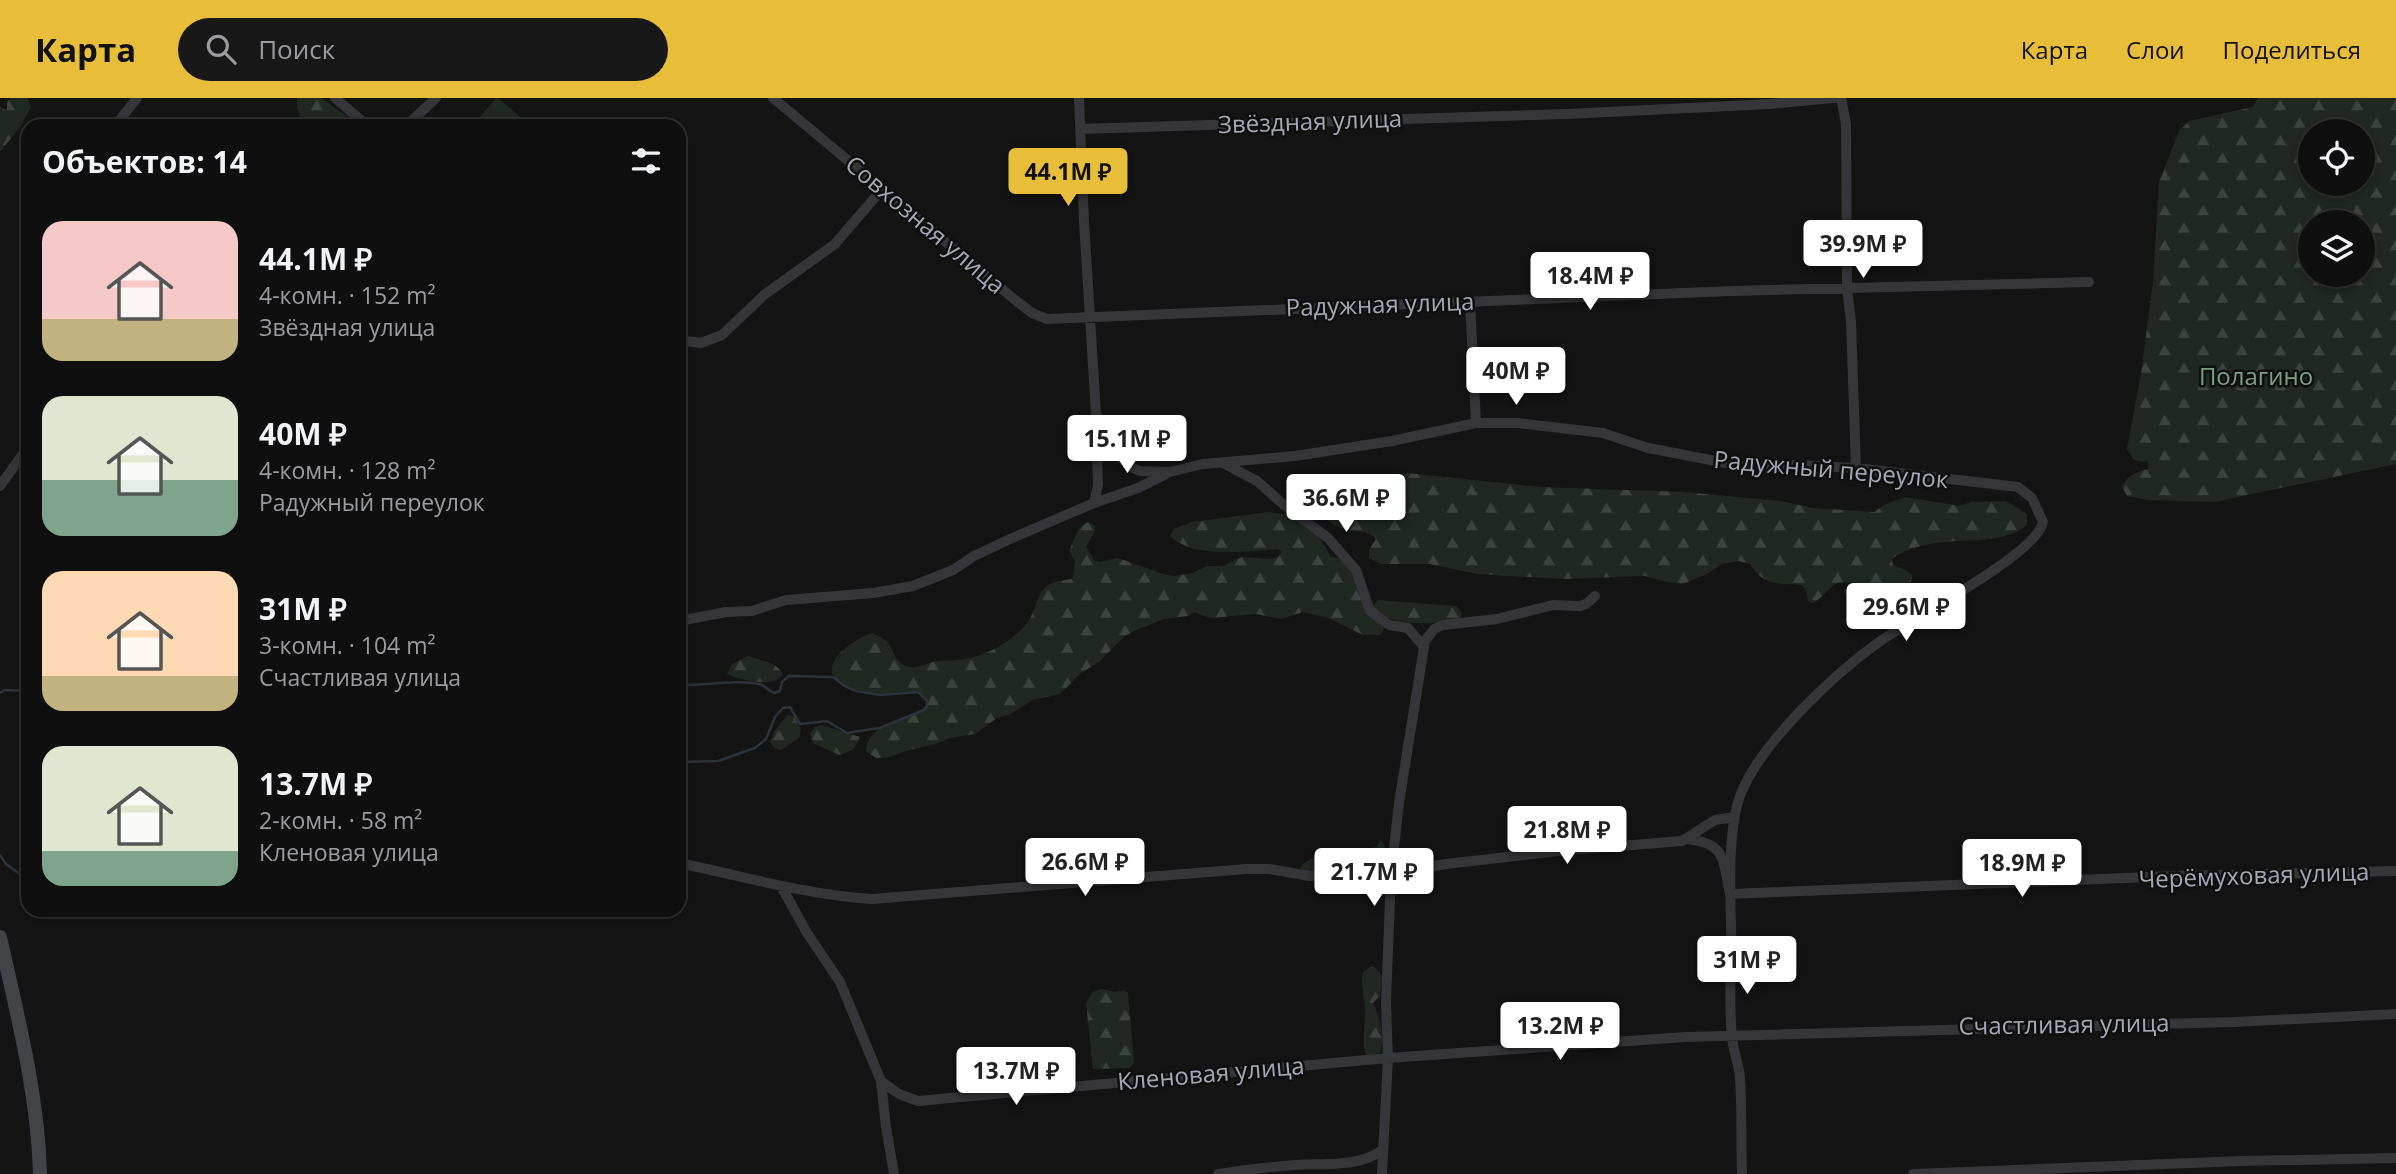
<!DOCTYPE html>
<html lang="ru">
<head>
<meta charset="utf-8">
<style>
  body { margin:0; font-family:"Open Sans",sans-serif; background:#181819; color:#f1f3f6; height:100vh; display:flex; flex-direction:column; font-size:26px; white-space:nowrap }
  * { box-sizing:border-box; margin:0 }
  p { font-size:23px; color:#9b9c9f }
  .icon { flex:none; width:38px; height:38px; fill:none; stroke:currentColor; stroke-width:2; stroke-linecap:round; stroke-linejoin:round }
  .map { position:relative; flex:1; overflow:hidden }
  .side { position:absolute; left:21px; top:21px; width:665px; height:798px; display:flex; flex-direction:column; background:#0f0f10; border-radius:21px; box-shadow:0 4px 10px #0003,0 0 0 2px #2f2f30 }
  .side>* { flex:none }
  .fabs { position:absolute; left:2298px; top:21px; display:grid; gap:14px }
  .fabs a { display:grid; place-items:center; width:77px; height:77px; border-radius:50%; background:#0f0f10; box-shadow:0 4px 10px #0003,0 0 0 2px #2f2f30; font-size:35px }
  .price { position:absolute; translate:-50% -60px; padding:0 16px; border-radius:7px; background:#fff; color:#222; font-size:23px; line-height:46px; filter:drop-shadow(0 2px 4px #0008) }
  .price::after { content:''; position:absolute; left:50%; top:42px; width:21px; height:16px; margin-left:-10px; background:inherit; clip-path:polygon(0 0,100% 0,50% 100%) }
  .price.current { background:#e8bd39; color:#111 }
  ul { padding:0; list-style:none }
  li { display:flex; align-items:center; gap:21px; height:175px; padding:0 21px }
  li span { display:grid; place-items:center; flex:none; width:196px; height:140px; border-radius:21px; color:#555 }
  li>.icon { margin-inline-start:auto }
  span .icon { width:84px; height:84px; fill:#fffc; stroke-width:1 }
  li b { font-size:30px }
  h2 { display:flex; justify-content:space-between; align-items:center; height:84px; padding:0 21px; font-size:30px }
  header { display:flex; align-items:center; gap:42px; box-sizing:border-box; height:98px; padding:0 35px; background:#e8bd39; color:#111 }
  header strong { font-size:33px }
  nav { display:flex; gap:38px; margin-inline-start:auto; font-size:24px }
  .search { width:490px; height:63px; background:#181819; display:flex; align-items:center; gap:18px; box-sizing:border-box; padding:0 24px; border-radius:38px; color:#9b9c9f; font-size:26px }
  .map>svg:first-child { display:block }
  .forest { fill:url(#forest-firs); fill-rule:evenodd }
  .garden { fill:#202821 }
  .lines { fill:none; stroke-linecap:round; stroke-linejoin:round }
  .stream { stroke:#2c333a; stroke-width:2.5 }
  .street { stroke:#35353a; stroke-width:10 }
  .secondary { stroke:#43444a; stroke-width:14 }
  .labels { text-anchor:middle; stroke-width:5; stroke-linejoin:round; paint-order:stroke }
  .street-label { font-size:24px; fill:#a6a9b5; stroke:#0f0f10 }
  .park-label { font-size:24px; fill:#7e9f83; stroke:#0f0f10 }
</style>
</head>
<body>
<header>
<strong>Карта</strong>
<div class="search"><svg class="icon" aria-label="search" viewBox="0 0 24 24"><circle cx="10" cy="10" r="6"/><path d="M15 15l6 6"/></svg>Поиск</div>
<nav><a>Карта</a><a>Слои</a><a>Поделиться</a></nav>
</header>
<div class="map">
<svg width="2396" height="1076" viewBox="0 0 2396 1076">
  <defs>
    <pattern id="forest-firs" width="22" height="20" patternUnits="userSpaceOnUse" patternTransform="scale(1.75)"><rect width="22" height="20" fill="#202821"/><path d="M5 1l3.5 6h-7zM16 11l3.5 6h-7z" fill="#3d443f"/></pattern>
  </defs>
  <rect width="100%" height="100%" fill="#141415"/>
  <path class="forest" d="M11,0H27L31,9L21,28L0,54V8L5,12L7,11V4Z
    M297,0H321L361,28H300L302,21L297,11Z
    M2258,0H2396V366L2214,404L2147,402L2127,398L2122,389C2128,377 2135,374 2148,371V364L2134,362L2127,351L2141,276L2153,183L2159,84L2179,33L2189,23L2253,9ZM2310,33H2362V86H2310ZM2310,124H2362V177H2310Z
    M1407,375L1540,389L1684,394L1781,403L1813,410L1874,414L1884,407L1905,399L1960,408L1971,404L2006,403L2027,416V427C1991,455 1937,430 1892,461L1893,467L1904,471L1912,477L1911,484L1888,490L1881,500L1873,506L1852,507L1844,495L1851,485C1829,481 1829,497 1813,505L1808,503L1807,495L1802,487C1777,485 1765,489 1750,466L1739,463L1722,466L1707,476L1683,486L1666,484L1645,478L1562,481L1477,476L1430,466H1381L1369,460V452L1376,441C1367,431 1357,435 1344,431C1327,426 1312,412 1315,393C1340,383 1380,380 1407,375Z
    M1269,414L1290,417L1319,439L1331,459C1358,459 1358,496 1367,515C1371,521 1379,525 1384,530L1381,537H1363L1328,520L1303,514L1281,521L1256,516L1211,520L1194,514L1188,518L1164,521L1134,533L1125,538L1099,564L1081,575L1060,596L1032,602L1011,616L997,620L975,636L950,640L933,647L913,651L885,660H876L866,653C867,627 904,620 924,612L927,608V603L918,594L914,593C893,594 878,599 855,592C807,577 844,544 873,535C880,539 886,541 890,548C895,556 895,564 906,568C918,572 925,565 937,563C943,562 951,563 958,562C982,560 1008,546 1024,529C1037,517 1034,493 1052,485C1059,482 1066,483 1073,480L1075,463L1069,453L1079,430L1088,424L1095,428V433L1086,449L1094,462L1099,464L1118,460L1166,477L1176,478L1192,475L1207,468H1222L1242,459L1271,461L1278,459L1282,454L1278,451C1250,453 1192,461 1170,438L1174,431L1192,424Z
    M1378,502L1456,508L1462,515L1461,520L1456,523C1428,525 1399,530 1374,512L1373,507Z
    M748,558C761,563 776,563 783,576C774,591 741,582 727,576L732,566Z
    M787,617L794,618L801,631L799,640L781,652L774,650L770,644L775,633Z
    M821,627L860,639L853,652L839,657L813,645L810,636L815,629Z
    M1381,742L1388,755V769C1368,779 1347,770 1326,771C1318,772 1311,774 1303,774L1300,770C1310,754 1339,758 1355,754C1363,752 1368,750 1377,749Z
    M1371,869L1376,870L1382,878L1380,898L1373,905C1380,920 1385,939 1380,954L1369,958L1365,955C1362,941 1365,928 1365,914C1365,901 1360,886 1363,874Z
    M1101,891L1115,894L1124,892L1128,895L1134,965L1129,970L1093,971L1086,905L1093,894Z"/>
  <path class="garden" d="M496,0H498L531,28H472Z"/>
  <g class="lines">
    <path class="stream" d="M679,587C705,588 734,581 760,586C765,588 769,593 774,595L780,593L782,584L789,578L833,579L843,587L856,593L880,597L918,594L927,603V608L924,612L880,630L859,633L847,635L827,623L800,626L790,609L783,610L775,619L766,641L755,650L718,663L679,664
      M0,595L4,592L28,593
      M0,757L6,766L28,782"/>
    <path class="street" d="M335,0L368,28
      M773,0L1014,201L1032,215L1047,221L1732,193L2089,184
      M1079,0L1084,124L1096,316L1117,357L1131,369L1140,373L1169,374L1203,366L1295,358L1392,343L1476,325H1518L1603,335L1648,350L1747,369L1793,367L1856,370L2018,389L2032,400L2043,424C2037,456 1911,521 1879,544C1834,576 1756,649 1739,701C1728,735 1730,791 1731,827C1732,864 1728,903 1732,939C1733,953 1739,966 1740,980C1742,1012 1741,1044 1742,1076
      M1841,0L1846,26L1847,191L1851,223L1856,370
      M115,28L137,0
      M406,28L436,0
      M1080,31L1567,16L1770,6L1834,0
      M1470,203L1476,325
      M679,242L701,245L722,237L764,197L835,146L883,90
      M1223,365L1257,383L1284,407L1328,440L1356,472L1370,513L1389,527L1408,530L1423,548
      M0,388L28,349
      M1094,405L1138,390L1166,376
      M679,523L726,514L752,513L786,502L873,495L913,488L953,472L974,458L1010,441L1094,405L1098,387L1096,321
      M1686,741C1727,745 1722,761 1730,796L2174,778L2396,773
      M679,765C743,778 806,797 872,801L1246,771H1269L1310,778H1377L1446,766L1558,753L1682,743L1715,722L1734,719
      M781,788L807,835L840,884L881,983L899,996L918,1003L1388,960L1685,939L2235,924L2396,916
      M881,983L886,1029L894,1076
      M1218,1076C1244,1072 1269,1069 1296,1067C1323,1065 1359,1070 1382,1052
      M1382,1076L1388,960L1386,904L1391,776L1399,705L1425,543L1434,531L1443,527L1497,521L1553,507L1580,508L1586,506L1595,498
      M1913,1076L2241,1063L2396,1060"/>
    <path class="secondary" d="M0,839C17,916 38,996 40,1076"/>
  </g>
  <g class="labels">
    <g class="street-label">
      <text transform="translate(1310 24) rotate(-2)" y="8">Звёздная улица</text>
      <text transform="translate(925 127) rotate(40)" y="8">Совхозная улица</text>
      <text transform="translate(1380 207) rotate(-2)" y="8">Радужная улица</text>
      <text transform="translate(1831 372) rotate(5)" y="8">Радужный переулок</text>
      <text transform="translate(2254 778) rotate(-2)" y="8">Черёмуховая улица</text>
      <text transform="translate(2064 927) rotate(-1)" y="8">Счастливая улица</text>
      <text transform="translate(1211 976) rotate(-5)" y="8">Кленовая улица</text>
    </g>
    <g class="park-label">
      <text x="2256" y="287">Полагино</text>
    </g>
  </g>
</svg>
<div class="fabs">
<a><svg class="icon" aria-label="locate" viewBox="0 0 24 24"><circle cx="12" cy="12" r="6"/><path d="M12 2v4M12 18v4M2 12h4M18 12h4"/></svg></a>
<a><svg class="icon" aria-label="layers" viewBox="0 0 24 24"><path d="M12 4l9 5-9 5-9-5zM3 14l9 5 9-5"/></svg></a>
</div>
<b class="price current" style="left:1068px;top:110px">44.1M ₽</b>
<b class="price" style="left:1863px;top:182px">39.9M ₽</b>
<b class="price" style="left:1590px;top:214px">18.4M ₽</b>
<b class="price" style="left:1516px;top:309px">40M ₽</b>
<b class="price" style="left:1127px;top:377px">15.1M ₽</b>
<b class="price" style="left:1346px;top:436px">36.6M ₽</b>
<b class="price" style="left:1906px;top:545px">29.6M ₽</b>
<b class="price" style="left:1567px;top:768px">21.8M ₽</b>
<b class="price" style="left:1085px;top:800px">26.6M ₽</b>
<b class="price" style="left:2022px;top:801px">18.9M ₽</b>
<b class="price" style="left:1374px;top:810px">21.7M ₽</b>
<b class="price" style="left:1747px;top:898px">31M ₽</b>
<b class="price" style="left:1560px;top:964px">13.2M ₽</b>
<b class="price" style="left:1016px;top:1009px">13.7M ₽</b>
<section class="side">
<h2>Объектов: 14<svg class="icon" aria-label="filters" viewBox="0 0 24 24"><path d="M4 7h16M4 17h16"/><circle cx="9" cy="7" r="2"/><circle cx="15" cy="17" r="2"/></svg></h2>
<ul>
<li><span style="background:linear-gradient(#f6c9c9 70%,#c2b280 0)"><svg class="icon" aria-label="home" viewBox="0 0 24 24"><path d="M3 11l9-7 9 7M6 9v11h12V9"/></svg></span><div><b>44.1M ₽</b><p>4-комн. · 152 m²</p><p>Звёздная улица</p></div></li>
<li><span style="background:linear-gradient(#dfe7d0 60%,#7fa58c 0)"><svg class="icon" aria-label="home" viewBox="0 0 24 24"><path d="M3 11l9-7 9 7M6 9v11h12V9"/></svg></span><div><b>40M ₽</b><p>4-комн. · 128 m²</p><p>Радужный переулок</p></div></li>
<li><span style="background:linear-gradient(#ffd9b3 75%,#c2b280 0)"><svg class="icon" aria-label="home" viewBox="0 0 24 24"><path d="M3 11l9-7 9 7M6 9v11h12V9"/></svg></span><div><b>31M ₽</b><p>3-комн. · 104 m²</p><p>Счастливая улица</p></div></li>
<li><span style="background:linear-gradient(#dfe7d0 75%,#7fa58c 0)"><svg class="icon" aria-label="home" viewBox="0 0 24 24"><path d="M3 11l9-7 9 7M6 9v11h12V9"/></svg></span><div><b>13.7M ₽</b><p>2-комн. · 58 m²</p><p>Кленовая улица</p></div></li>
</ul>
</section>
</div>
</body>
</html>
